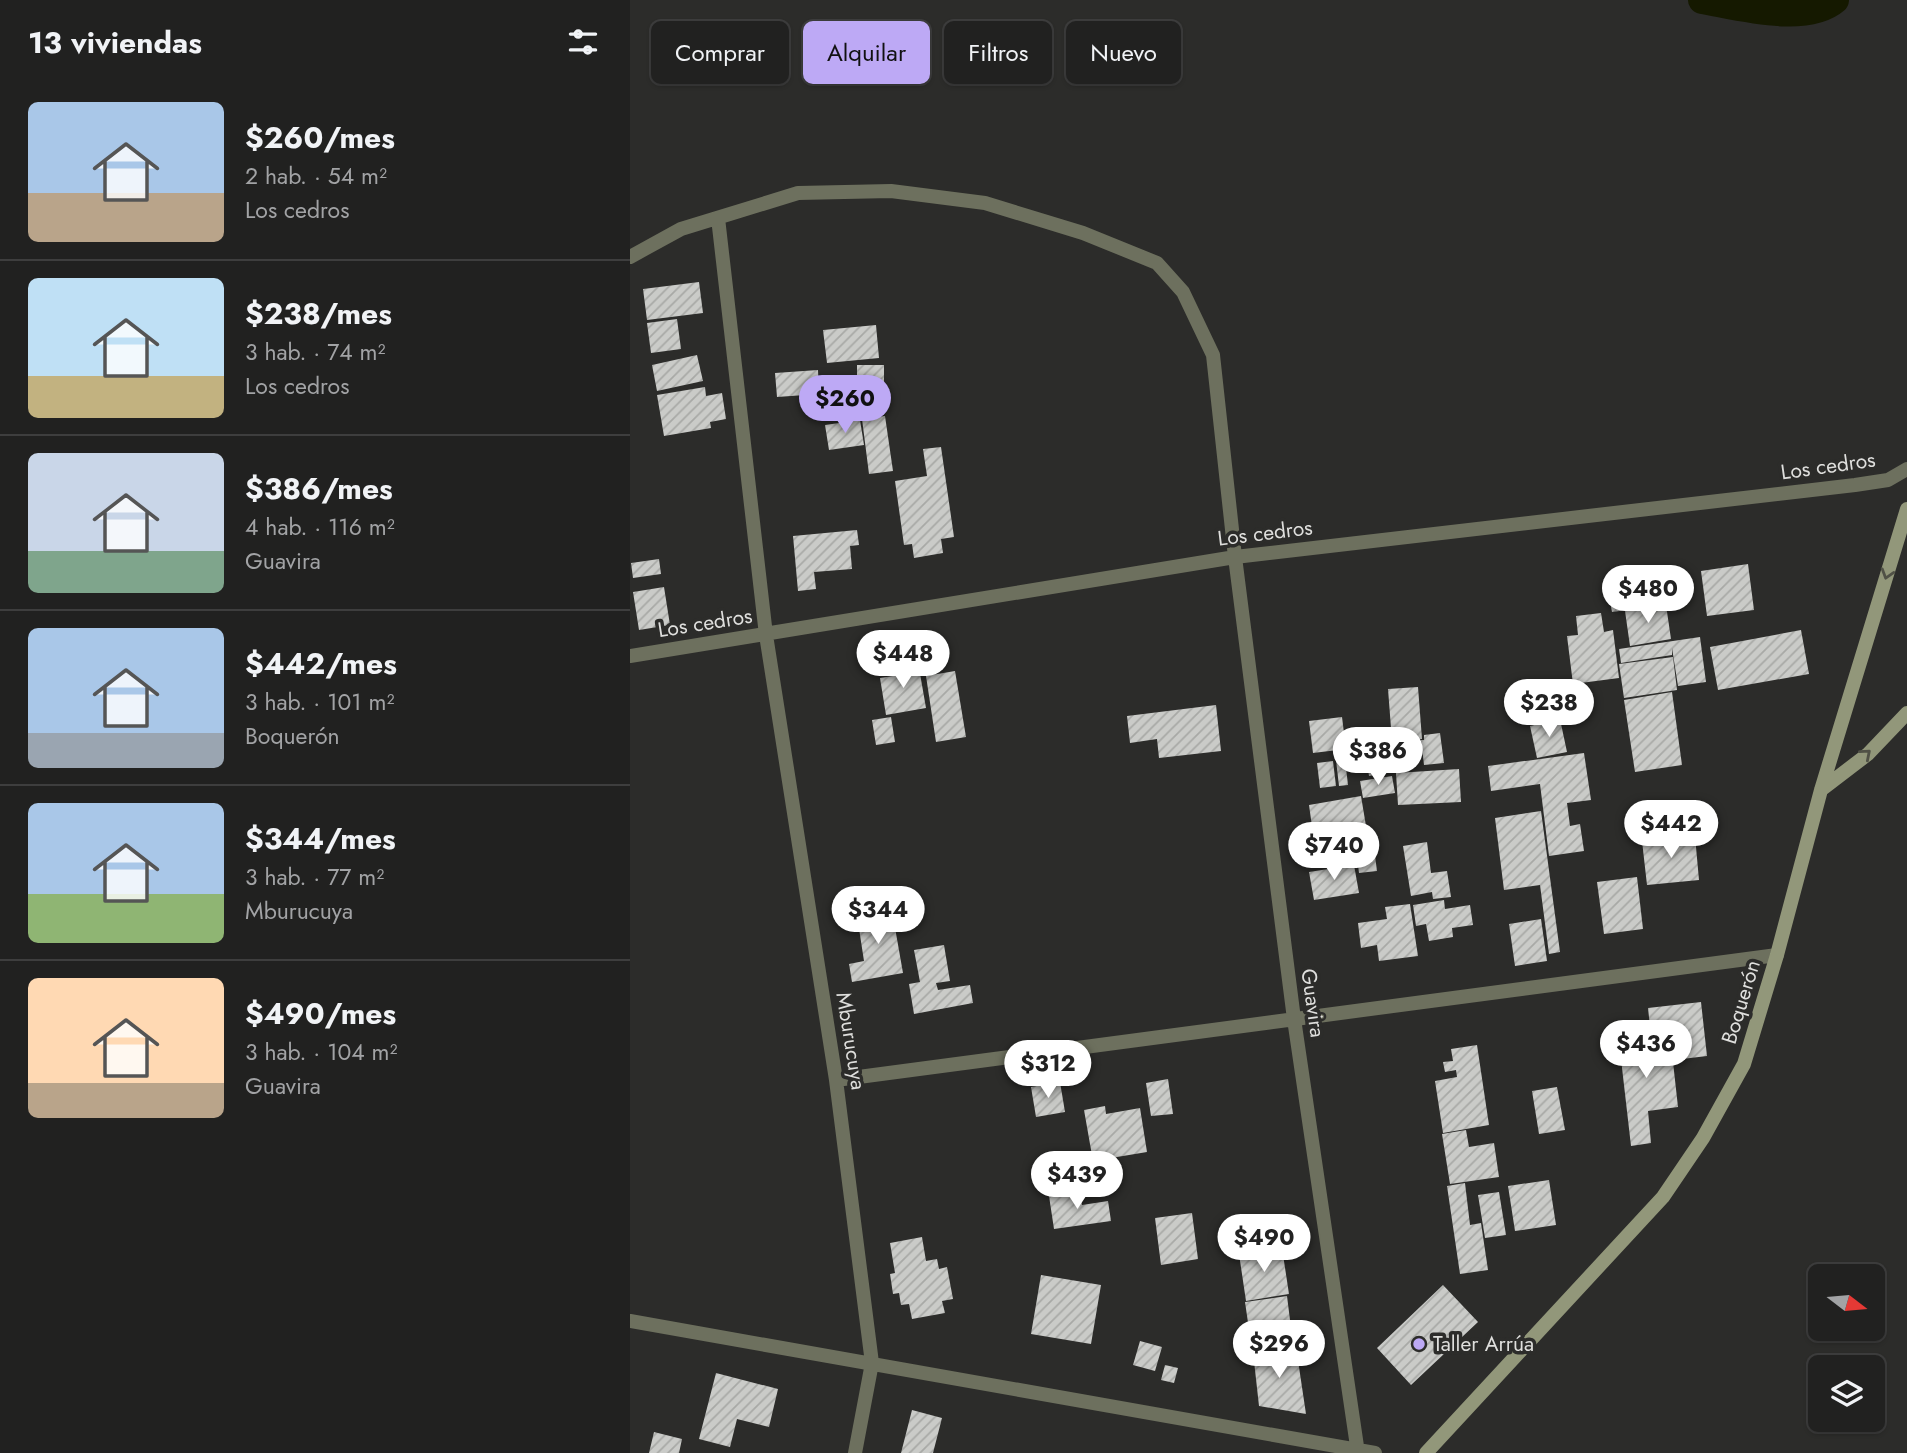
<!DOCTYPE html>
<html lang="es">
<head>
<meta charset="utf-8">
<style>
  body { margin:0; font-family:Jost,sans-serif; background:#292929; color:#f1f3f6; height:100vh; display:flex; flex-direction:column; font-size:26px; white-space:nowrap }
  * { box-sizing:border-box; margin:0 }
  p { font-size:23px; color:#a2a3a5 }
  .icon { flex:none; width:38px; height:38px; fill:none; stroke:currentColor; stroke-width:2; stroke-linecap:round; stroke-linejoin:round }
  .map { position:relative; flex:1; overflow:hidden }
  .side { display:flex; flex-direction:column; background:#212120; width:630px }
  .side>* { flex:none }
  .guide { position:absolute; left:21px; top:21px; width:665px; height:63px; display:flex; gap:14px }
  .needle { width:46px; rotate:106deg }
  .buttons { position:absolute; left:1178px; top:1264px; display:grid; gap:14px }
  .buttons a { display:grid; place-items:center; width:77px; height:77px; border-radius:10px; background:#212120; box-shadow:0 2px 5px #0004,0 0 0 2px #3e3e3e; font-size:35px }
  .price { position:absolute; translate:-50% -60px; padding:0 16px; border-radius:24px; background:#fff; color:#222; font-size:23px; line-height:46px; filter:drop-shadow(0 2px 4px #0008) }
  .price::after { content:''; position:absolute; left:50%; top:42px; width:21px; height:16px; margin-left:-10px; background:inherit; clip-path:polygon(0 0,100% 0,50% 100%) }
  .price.current { background:#bda9f5; color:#111 }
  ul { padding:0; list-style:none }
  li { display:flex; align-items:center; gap:21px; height:175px; padding:0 28px }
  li+li { border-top:2px solid #3e3e3e }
  li span { display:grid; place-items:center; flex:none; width:196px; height:140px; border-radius:10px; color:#555 }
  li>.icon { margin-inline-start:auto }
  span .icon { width:84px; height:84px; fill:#fffc; stroke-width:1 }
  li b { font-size:30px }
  h2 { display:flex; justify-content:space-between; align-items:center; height:84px; padding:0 28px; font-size:30px }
  .tag { padding:0 24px; border-radius:10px; background:#212120; box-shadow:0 2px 5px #0004,0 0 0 2px #3e3e3e; font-size:24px; line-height:63px }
  .tag.current { background:#bda9f5; color:#111 }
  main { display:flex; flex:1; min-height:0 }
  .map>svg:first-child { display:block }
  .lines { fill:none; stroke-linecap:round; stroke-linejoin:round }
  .canal { stroke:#151900; stroke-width:28 }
  .building { fill:url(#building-hatch) }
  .street { stroke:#6d705e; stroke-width:14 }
  .secondary { stroke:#92977a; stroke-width:14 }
  .oneway { stroke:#505146 }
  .poi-dot { fill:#bda9f5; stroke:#2c2c2a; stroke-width:2.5 }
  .labels { text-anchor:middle; stroke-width:7; stroke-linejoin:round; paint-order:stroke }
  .street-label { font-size:21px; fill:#dfdfdd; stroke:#2c2c2a }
  .poi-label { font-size:21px; fill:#dfdfdd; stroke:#2c2c2a; text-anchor:start }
</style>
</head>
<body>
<main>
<section class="side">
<h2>13 viviendas<svg class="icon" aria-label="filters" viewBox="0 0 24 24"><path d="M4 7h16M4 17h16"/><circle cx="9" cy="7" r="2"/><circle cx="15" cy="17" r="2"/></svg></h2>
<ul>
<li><span style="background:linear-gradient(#a9c7e8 65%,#b9a48a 0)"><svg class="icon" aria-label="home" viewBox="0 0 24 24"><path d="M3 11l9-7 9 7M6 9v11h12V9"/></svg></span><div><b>$260/mes</b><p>2 hab. · 54 m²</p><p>Los cedros</p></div></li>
<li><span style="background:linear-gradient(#bfe0f5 70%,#c2b280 0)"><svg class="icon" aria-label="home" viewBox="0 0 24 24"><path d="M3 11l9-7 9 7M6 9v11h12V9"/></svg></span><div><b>$238/mes</b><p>3 hab. · 74 m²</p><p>Los cedros</p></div></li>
<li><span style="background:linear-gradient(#c9d6e8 70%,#7fa58c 0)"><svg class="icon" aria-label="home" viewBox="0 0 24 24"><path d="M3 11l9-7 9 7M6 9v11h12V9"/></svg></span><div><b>$386/mes</b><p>4 hab. · 116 m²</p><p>Guavira</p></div></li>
<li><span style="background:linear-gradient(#a9c7e8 75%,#9aa5b1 0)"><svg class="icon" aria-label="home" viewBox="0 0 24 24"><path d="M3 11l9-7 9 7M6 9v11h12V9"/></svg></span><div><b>$442/mes</b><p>3 hab. · 101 m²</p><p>Boquerón</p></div></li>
<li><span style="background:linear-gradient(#a9c7e8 65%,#8fb573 0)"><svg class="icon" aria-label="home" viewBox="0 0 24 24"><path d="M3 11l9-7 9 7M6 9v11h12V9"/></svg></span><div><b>$344/mes</b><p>3 hab. · 77 m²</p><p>Mburucuya</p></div></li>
<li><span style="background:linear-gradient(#ffd9b3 75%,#b9a48a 0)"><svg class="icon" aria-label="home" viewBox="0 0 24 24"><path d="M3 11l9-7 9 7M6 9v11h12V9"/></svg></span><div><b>$490/mes</b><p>3 hab. · 104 m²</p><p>Guavira</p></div></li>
</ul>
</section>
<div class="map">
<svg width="1277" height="1453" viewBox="0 0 1277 1453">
  <defs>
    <pattern id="building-hatch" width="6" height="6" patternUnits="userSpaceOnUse" patternTransform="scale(1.75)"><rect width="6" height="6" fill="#cacbc8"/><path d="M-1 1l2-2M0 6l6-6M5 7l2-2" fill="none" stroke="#a8a9a6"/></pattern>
  </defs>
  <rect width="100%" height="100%" fill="#2c2c2a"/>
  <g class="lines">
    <path class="canal" d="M1072,0C1107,6 1176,25 1205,0"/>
  </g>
  <path class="building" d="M69,282L73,313L17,320L13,289Z
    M47,319L51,349L21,353L17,323Z
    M246,325L249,358L197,363L193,330Z
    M67,355L73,381L27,391L22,365Z
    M227,365H254V409H227Z
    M188,370L189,394L147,397L145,373Z
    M75,387L76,396L92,393L96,419L80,422L81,428L34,436L27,395Z
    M255,416L263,471L239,474L232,419Z
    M230,420L234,445L199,450L195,425Z
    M311,447L324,537L311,539L313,553L284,558L282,544L274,545L265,481L297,476L293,449Z
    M227,530L229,545L220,546L222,569L184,572L186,589L168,591L163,536Z
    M29,559L31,574L3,578L1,563Z
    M1118,564L1124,610L1077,616L1071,571Z
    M34,587L40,625L9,630L3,592Z
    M993,588L997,610L982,612L978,591Z
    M1036,605L1041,639L1000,646L995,611Z
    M971,613L974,632L983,630L989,678L943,684L937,636L948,635L946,616Z
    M1171,630L1179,674L1088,690L1080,647Z
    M1070,637L1076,682L1048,686L1042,648V655L991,663L989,649Z
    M1043,657L1047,690L994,698L989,664Z
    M288,662L296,708L256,715L250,678L263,676L262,666Z
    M325,671L336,737L306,742L296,676Z
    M788,687L792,739L762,741L758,689Z
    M1042,692L1052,765L1005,772L994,700Z
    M586,705L591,751L529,758L527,739L500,743L497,716Z
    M261,717L265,742L246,745L242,720Z
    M712,717L716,749L683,753L679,721Z
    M930,719L937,752L907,758L900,726Z
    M810,733L814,763L794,765L791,740H794V735Z
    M778,743L782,764L766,766L763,746Z
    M759,746L763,772L739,776L738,770L727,771L724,752Z
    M954,753L961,800L937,803L940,826L950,824L954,851L919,856L910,784L861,791L858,766Z
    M715,759L718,785L709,786L706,760Z
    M703,761L706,786L690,788L687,763Z
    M829,769L831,802L768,805L766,773Z
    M762,776L765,793L733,798L730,781Z
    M731,796L737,832L720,835L725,863L697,868L692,841L708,837L684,841L679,805Z
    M911,811L930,952L919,954L910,885L874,890L865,818Z
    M742,833L747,871L729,873L724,835Z
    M1065,836L1069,880L1017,885L1012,841Z
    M797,842L801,873L817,871L821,897L803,899L802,892L781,896L773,846Z
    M724,865L729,893L684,900L679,872Z
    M1007,877L1013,929L974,934L967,882Z
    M814,900L815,909L840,905L843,925L822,928L823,937L799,941L796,924L786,926L783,905Z
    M780,904L788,956L749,961L747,945L731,948L728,923L757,919L755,907Z
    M261,905L273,973L222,982L219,964L234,961L228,922L237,921L235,909Z
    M911,919L917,961L885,966L879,924Z
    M314,945L320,981L306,983L308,990L340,985L343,1003L284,1014L279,984L290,982L284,950Z
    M1071,1002L1077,1056L1044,1060L1041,1034L1021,1036L1018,1008Z
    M1019,1030V1038L1040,1035L1048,1107L1018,1111L1021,1143L1001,1146L988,1033Z
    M847,1045L859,1125L813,1133L805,1081L827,1077L826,1070L815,1072L813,1062L823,1061L821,1049Z
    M538,1079L543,1114L521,1116L516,1083Z
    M430,1082L435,1112L406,1117L401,1087Z
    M927,1087L935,1130L909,1134L902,1091Z
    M475,1106L476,1114L510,1108L517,1152L463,1161L454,1110Z
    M836,1130L839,1147L864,1143L869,1177L820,1184L812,1134Z
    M919,1180L926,1225L885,1231L878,1186Z
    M835,1183L840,1225L851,1223L858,1270L830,1274L817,1186Z
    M450,1191L452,1205L478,1201L481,1221L424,1229L419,1196Z
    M869,1192L876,1235L855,1238L848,1195Z
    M562,1213L568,1259L531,1265L525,1218Z
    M292,1237L296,1261L307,1259L309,1269L317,1267L323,1299L312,1301L315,1313L282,1319L279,1304L271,1305L269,1293L263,1294L260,1274L265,1273L260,1243Z
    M652,1248L659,1294L616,1301L609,1254Z
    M411,1275L471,1285L461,1344L401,1334Z
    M813,1285L848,1322L781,1385L747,1348Z
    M657,1296L663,1344L622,1350L615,1302Z
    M510,1341L532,1347L525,1371L503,1365Z
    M666,1347L676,1414L629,1406L623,1352Z
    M535,1365L548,1368L544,1383L531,1380Z
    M86,1373L148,1389L139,1427L107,1419L100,1447L69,1439Z
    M282,1410L312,1418L303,1453H271Z
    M24,1432L52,1439L49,1453H19Z"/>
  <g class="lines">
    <path class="street" d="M88,218L136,635L206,1080L242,1363L225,1453
      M0,257L51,229L168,193L261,191L355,203L453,233L527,263L553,292L583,355L605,557L664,1019L728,1453
      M0,656L605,557L1225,485L1258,480L1277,469
      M206,1080L1147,955
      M0,1321L745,1453"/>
    <path class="secondary" d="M1191,790L1238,754L1277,713
      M796,1453L1033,1197L1073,1138L1114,1064L1147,955L1191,790L1277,509"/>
  </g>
  <defs><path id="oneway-chevron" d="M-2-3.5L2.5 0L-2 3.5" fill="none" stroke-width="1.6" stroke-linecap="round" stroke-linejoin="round" transform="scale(1.75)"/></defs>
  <g class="oneway">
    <use href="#oneway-chevron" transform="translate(1257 574) rotate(107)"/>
    <use href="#oneway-chevron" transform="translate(1236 754) rotate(-41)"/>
  </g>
  <circle class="poi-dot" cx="789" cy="1344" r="7"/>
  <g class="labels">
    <g class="street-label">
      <text transform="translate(1198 466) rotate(-8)" y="7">Los cedros</text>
      <text transform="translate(635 533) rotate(-7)" y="7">Los cedros</text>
      <text transform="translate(75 623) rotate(-9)" y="7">Los cedros</text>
      <text transform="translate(1111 1002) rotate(-73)" y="7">Boquerón</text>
      <text transform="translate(683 1003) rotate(82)" y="7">Guavira</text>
      <text transform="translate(221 1041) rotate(81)" y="7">Mburucuya</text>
    </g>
    <g class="poi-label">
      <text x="803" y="1351">Taller Arrúa</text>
    </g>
  </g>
</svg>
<div class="buttons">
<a><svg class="needle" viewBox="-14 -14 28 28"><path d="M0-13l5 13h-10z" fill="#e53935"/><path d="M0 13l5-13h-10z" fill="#a2a3a5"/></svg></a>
<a><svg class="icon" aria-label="layers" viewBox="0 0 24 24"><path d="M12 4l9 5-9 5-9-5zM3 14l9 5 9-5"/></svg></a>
</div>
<b class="price current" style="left:215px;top:435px">$260</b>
<b class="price" style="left:1018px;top:625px">$480</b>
<b class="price" style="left:273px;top:690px">$448</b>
<b class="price" style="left:919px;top:739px">$238</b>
<b class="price" style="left:748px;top:787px">$386</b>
<b class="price" style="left:1041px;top:860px">$442</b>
<b class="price" style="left:704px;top:882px">$740</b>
<b class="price" style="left:248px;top:946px">$344</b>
<b class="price" style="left:1016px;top:1080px">$436</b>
<b class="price" style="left:418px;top:1100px">$312</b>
<b class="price" style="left:447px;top:1211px">$439</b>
<b class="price" style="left:634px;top:1274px">$490</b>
<b class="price" style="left:649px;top:1380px">$296</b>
<div class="guide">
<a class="tag">Comprar</a>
<a class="tag current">Alquilar</a>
<a class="tag">Filtros</a>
<a class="tag">Nuevo</a>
</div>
</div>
</main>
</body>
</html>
